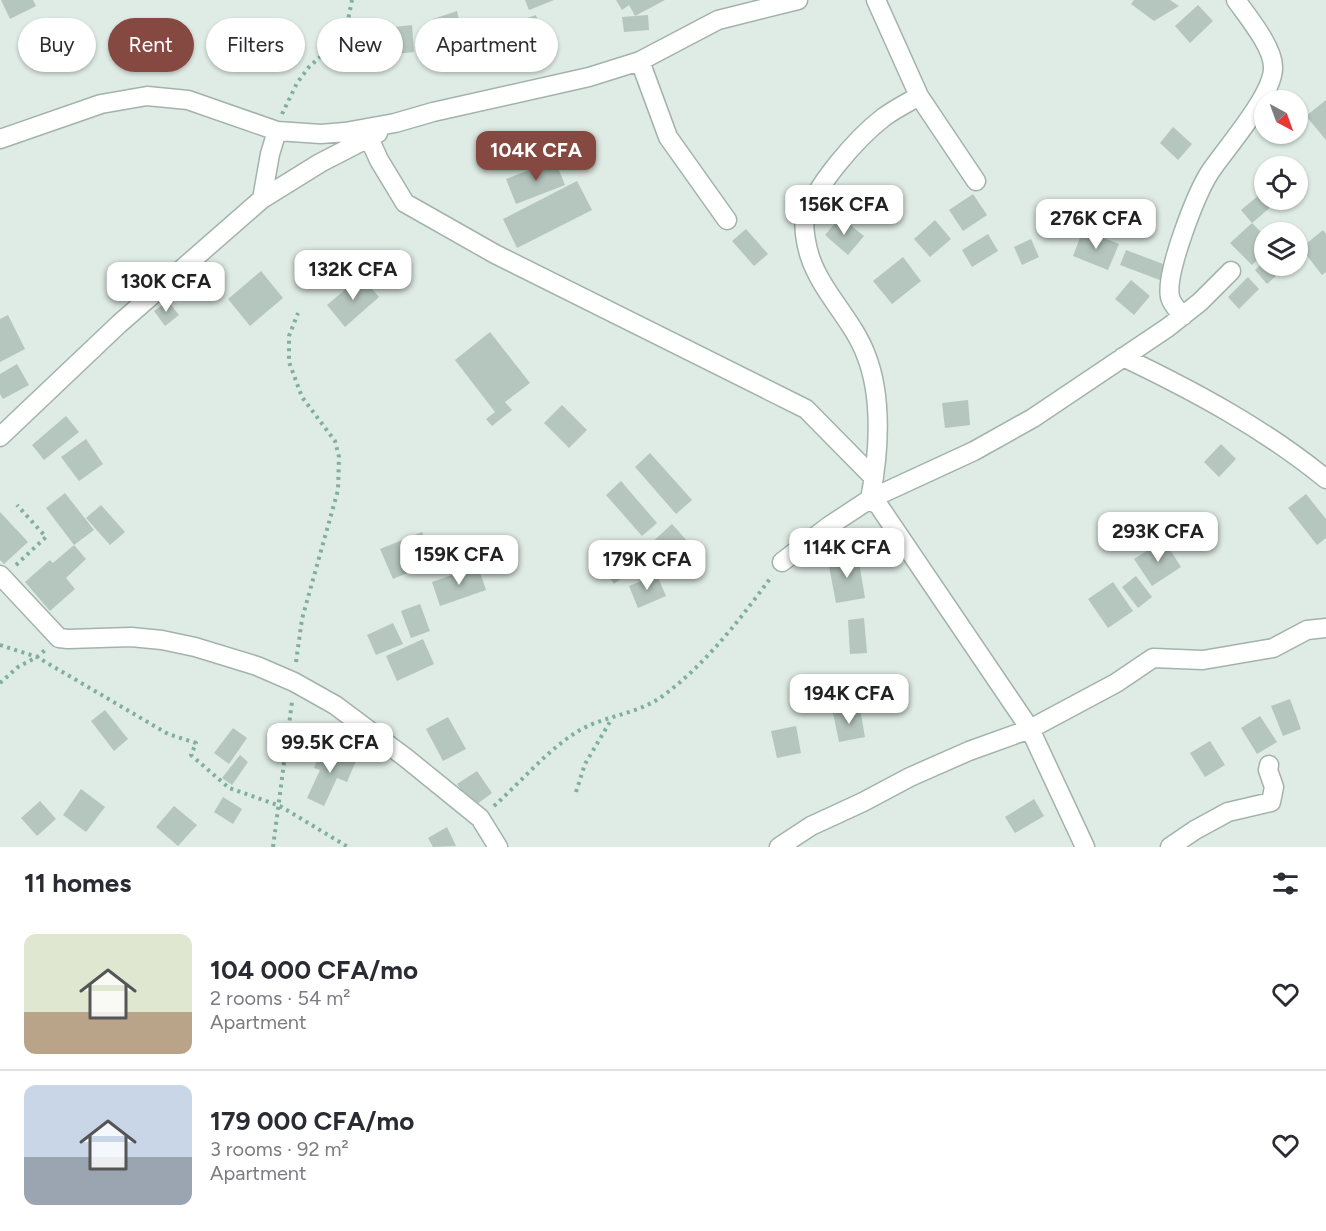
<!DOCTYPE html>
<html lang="en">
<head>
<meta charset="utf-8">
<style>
  body { margin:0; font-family:Figtree,sans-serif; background:#f2f2f3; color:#2b2b33; height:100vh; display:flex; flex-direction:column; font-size:22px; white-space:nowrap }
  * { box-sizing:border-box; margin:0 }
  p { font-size:20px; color:#7c7c81 }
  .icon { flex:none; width:33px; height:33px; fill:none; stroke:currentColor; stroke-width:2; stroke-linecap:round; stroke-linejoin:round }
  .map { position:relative; height:847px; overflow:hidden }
  .side { display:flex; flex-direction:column; background:#fff; flex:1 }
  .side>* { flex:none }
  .banner { position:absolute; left:18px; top:18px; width:600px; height:54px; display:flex; gap:12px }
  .needle { width:39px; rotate:139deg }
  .buttons { position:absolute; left:1254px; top:90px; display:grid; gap:12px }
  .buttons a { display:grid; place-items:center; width:54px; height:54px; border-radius:50%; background:#fff; box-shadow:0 2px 4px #0004; font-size:30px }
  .price { position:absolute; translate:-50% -51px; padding:0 14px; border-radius:12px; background:#fff; color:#222; font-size:20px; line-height:39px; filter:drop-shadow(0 2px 3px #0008) }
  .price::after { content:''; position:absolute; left:50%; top:36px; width:18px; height:14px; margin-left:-9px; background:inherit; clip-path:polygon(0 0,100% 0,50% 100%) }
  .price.on { background:#864941; color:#fff }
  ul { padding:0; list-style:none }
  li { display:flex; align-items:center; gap:18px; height:150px; padding:0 24px }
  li+li { border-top:2px solid #e1e1e2 }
  li span { display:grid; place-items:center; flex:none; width:168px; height:120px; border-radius:12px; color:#555 }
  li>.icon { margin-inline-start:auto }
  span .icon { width:72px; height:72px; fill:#fffc; stroke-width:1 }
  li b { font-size:26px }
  h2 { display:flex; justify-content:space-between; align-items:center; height:72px; padding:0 24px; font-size:26px }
  .tag { padding:0 21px; border-radius:27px; background:#fff; box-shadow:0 2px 4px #0004; font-size:21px; line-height:54px }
  .tag.on { background:#864941; color:#fff }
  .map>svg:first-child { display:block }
  .building { fill:#b5c6be }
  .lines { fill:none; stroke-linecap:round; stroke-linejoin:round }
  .minor-casing { stroke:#a2b3ac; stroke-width:21 }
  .path { stroke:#7fb09d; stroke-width:4; stroke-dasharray:3 4.5; stroke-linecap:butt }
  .minor { stroke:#fff; stroke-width:18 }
</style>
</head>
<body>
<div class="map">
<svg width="1326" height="847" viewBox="0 0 1326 847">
  <rect width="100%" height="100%" fill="#dfebe5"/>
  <path class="building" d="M1,0H33L36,6L10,19Z
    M525,0H554L529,10Z
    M616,0H665L635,16L648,15L649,30L624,32L622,17L635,16L629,5L622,10Z
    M1134,0H1170L1179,6L1154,21L1131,4Z
    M1198,5L1213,21L1190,43L1175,26Z
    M457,11L467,53L439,63L433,19Z
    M536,15L545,42L507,55L498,28Z
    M412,25L414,52L388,55L385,28Z
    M82,31L93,56L69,66L58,42Z
    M1326,100V140L1306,116Z
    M1173,127L1192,144L1178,160L1160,143Z
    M555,160L565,185L516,204L506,179Z
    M577,181L592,210L517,248L503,219Z
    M1264,191V200H1279L1252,223L1241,210Z
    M973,194L987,215L963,231L949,210Z
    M840,217L864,236L848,255L825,235Z
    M935,220L951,239L930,257L914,239Z
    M1252,223L1264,235V253L1252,265L1230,243Z
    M746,229L768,254L754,266L732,241Z
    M1083,230L1119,244L1108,270L1073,256Z
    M1323,230L1326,234V272L1322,275L1301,248Z
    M988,234L998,251L972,267L962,250Z
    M1031,239L1039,257L1022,265L1014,247Z
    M1126,250L1171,267L1165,282L1120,265Z
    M903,257L921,281L892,304L873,281Z
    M1264,262V266H1287L1267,284L1255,270Z
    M261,271L283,298L250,326L228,299Z
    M361,276L379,297L345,327L327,305Z
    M1248,277L1259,289L1239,309L1228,297Z
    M1131,280L1150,296L1134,315L1115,299Z
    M168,301L179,315L165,326L154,311Z
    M8,315L25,349L0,362V319Z
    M490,332L530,383L505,402L512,410L492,426L486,419L495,412L455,360Z
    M17,364L29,385L3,399L0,394V374Z
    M968,400L970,425L945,428L942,403Z
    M562,405L587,430L569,448L544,423Z
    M66,416L79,432L44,460L32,445Z
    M86,439L103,464L79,481L61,457Z
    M1221,444L1236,459L1219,477L1204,462Z
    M650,453L692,500L676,514L635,467Z
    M621,481L657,523L642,536L606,495Z
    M65,493L94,530L74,545L46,508Z
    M1306,494L1326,519V538L1317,545L1288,508Z
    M101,505L125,532L110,545L86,518Z
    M0,512L28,542L4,564L0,560Z
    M672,524L689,543L666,564L649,545Z
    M422,532L434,562L393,579L380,549Z
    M1164,540L1181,567L1152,586L1134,559Z
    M74,545L86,559L66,578L75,589L50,611L25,582L50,560L53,563Z
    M858,556L865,598L836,603L828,561Z
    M612,562L623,577L614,584L603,568Z
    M478,566L486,590L440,606L432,582Z
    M657,575L666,596L638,608L629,586Z
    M1136,576L1152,597L1138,608L1122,587Z
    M1113,582L1133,611L1108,628L1088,599Z
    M420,604L430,631L411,638L401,611Z
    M864,618L867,653L850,654L848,620Z
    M393,623L403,644L376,655L367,635Z
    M423,639L434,664L397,681L386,656Z
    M1290,699L1301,729L1283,736L1271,706Z
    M860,708L865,737L839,742L833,713Z
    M105,710L128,739L114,751L91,721Z
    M1260,716L1277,742L1257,754L1241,728Z
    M448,717L466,749L443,761L426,729Z
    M796,726L801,753L777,758L771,731Z
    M233,728L247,738L229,764L214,753Z
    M1210,741L1225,765L1205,777L1190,753Z
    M322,747L356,761L347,782L337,778L324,806L307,798L320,770L314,768Z
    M240,755L248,762L232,785L222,778Z
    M477,771L492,793L473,807L457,784Z
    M81,789L105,807L86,832L63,815Z
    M223,797L242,809L233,824L214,812Z
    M1034,799L1044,816L1015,833L1005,817Z
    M40,801L56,819L37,836L21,818Z
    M174,806L197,825L178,846L156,827Z
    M447,827L456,846L433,847L428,838Z"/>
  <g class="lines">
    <defs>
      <path id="minor" d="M876,0L919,96L976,181
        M640,61L668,137L727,220
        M919,96C907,103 895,109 884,117C858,137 812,188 805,221C803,229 807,248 810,257C822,293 853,320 866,355C883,398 879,455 870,499L879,506L1030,729L1085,847
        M369,138L379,160L405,203L495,254L806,409L874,478
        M0,139L101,104L147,96L188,100L277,131L321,134L345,132L395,123L433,112L589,77L640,61L718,20L798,0
        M262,199L270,154L277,131
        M1183,316C1178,310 1172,305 1170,297C1165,273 1196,194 1210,172C1227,147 1274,94 1273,67C1273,47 1248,17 1236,0
        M1123,357C1194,391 1265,429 1326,479
        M0,437L119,324L262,199L320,163L378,133
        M782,562L829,526L870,499L974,451L1033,418L1167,328L1200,302L1231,271
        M0,575L59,638L68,639L131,637L162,640L195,647L257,666L294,682L335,705L406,758L480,818L498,847
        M779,847L811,826L863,802L910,777L969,751L1030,729L1116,683L1153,658L1203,660L1273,648L1307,630L1326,628
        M1170,847L1195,830L1228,812L1271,802L1274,787L1268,770L1269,765"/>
    </defs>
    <use href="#minor" class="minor-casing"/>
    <path class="path" d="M282,114L297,83L309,67L342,37L346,30L352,0
      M16,565L46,537L17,505
      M0,645L37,657L168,734L196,743L191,755L229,788L280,806L348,847
      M296,662L302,619L338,490L339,457L335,441L302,397L289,362V336L298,313
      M0,683L18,667L37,657L45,650
      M576,792L585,764L611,720
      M494,806C522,781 548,749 580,730C607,715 639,714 664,695C707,663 741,618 772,576
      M273,847L292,702"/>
    <use href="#minor" class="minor"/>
  </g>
</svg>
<div class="buttons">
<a><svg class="needle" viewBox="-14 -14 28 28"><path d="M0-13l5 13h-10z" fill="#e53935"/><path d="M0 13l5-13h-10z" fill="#7c7c81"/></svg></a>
<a><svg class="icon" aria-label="locate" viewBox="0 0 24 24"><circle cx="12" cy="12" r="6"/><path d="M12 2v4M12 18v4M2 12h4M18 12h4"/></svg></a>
<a><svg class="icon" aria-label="layers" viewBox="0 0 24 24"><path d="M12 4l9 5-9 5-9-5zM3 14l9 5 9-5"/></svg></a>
</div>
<b class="price on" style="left:536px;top:182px">104K CFA</b>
<b class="price" style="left:844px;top:236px">156K CFA</b>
<b class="price" style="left:1096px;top:250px">276K CFA</b>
<b class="price" style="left:353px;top:301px">132K CFA</b>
<b class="price" style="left:166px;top:313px">130K CFA</b>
<b class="price" style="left:1158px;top:563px">293K CFA</b>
<b class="price" style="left:847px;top:579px">114K CFA</b>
<b class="price" style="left:459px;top:586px">159K CFA</b>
<b class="price" style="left:647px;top:591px">179K CFA</b>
<b class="price" style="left:849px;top:725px">194K CFA</b>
<b class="price" style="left:330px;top:774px">99.5K CFA</b>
<div class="banner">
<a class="tag">Buy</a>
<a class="tag on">Rent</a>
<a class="tag">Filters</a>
<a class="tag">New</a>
<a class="tag">Apartment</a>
</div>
</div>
<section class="side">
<h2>11 homes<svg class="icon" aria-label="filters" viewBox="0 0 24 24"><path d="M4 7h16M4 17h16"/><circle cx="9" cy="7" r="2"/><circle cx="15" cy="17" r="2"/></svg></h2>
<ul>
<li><span style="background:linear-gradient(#dfe7d0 65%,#b9a48a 0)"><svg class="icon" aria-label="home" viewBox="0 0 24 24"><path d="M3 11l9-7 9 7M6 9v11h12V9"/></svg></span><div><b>104 000 CFA/mo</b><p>2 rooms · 54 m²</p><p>Apartment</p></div><svg class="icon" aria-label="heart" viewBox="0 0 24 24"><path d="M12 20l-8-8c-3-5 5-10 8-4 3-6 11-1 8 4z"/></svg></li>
<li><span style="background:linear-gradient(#c9d6e8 60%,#9aa5b1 0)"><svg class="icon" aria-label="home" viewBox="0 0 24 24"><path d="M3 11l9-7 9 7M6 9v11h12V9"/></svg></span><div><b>179 000 CFA/mo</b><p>3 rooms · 92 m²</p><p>Apartment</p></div><svg class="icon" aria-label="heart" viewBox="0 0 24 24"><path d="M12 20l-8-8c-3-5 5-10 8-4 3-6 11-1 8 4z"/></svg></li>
</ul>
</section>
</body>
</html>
